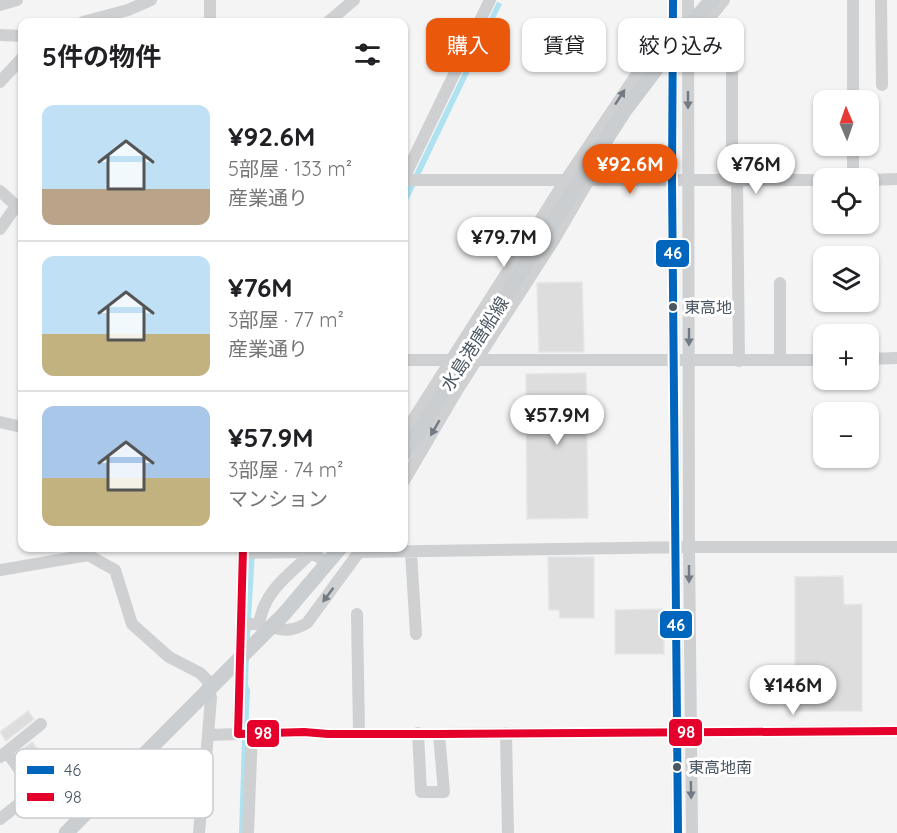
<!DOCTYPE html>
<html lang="ja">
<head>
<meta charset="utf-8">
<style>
  body { margin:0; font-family:Quicksand,"Noto Sans JP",sans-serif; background:#f6f6f6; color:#202124; height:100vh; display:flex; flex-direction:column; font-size:22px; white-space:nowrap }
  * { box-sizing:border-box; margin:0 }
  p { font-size:20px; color:#757577 }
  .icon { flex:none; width:33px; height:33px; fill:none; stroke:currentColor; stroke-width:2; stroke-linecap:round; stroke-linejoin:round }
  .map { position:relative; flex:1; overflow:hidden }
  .drawer { position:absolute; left:18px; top:18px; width:390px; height:534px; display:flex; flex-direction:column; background:#fff; border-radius:12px; box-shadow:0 2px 4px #0004 }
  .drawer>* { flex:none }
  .guide { position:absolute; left:426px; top:18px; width:381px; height:54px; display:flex; gap:12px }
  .needle { width:39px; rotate:358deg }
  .tools { position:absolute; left:813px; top:90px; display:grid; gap:12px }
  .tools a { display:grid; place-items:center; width:66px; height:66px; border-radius:12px; background:#fff; box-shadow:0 2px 4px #0004; font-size:30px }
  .price { position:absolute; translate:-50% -51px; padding:0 14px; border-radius:21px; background:#fff; color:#222; font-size:20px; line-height:39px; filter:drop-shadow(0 2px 3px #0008) }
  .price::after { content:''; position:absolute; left:50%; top:36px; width:18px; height:14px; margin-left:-9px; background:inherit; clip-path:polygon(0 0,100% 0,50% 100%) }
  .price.on { background:#ea580c; color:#fff }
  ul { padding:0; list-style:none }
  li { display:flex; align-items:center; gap:18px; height:150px; padding:0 24px }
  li+li { border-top:2px solid #e0e0e0 }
  li span { display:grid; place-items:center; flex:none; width:168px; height:120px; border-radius:12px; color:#555 }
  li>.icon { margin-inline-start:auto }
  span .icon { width:72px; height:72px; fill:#fffc; stroke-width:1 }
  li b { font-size:26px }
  h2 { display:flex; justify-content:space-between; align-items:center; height:72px; padding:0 24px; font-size:26px }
  .tag { padding:0 21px; border-radius:12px; background:#fff; box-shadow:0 2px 4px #0004; font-size:21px; line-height:54px }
  .tag.on { background:#ea580c; color:#fff }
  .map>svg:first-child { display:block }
  .water { fill:#aee2f0 }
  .building { fill:#ddddde; stroke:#e5e6e7; stroke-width:1.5 }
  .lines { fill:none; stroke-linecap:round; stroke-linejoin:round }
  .minor { stroke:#ced0d2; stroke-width:12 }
  .major { stroke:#caced1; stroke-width:15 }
  .bus-1-casing { stroke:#fff; stroke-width:12 }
  .bus-2-casing { stroke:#fff; stroke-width:12 }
  .bus-1 { stroke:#0065bd; stroke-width:8 }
  .bus-2 { stroke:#e4002b; stroke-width:8 }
  .oneway { fill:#727b83 }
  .bus-dot { fill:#4a5661; stroke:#fff; stroke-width:2 }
  .labels { text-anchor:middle; stroke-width:6; stroke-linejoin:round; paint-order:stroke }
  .bus-label { font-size:16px; fill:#4a5661; stroke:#fff; text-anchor:start }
  .street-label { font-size:18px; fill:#4a5661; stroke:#fff }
  .key { fill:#fff; stroke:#c9ccd0; stroke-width:1.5 }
  .key-label { font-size:16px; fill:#4a5661 }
  .line-badge { stroke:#fff; stroke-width:2 }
  .badge-label { font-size:16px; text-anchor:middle; font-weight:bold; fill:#fff }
</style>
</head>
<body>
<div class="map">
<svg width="897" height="833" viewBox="0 0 897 833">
  <rect width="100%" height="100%" fill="#f4f4f4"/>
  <path class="water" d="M497,2L502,4L404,209V195Z
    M255,548C253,594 249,639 248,685L250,690L244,833H239L248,557Z"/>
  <path class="building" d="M582,282L584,352H539L537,283Z
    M586,373L588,518L527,519L526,374Z
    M548,557H594V618H560L559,610H549Z
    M843,576L844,605L862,604V711H795V577Z
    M663,609L664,654H615V610Z
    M28,711L34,719L6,741L0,732Z
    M32,742L37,748L34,750L46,766L33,775L27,766L30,764L20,751Z"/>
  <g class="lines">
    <path class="minor" d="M210,0V22
      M673,0L672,180L678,833
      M688,0L689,547L692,833
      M853,0V100
      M881,0L882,85
      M0,5L17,0
      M83,22L128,10L151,0
      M328,22L354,0
      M0,35L22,36
      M687,46L724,0
      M0,82L22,58
      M853,146V178
      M404,178L490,0
      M404,180H824
      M732,180V52
      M737,180L739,361
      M868,180L897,179
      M0,191L22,211
      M0,229L16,206
      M780,283V360
      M868,359L897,358
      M404,360H824
      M0,422L22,427
      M404,434L565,181L653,50L674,24
      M404,481L458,389L554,240L590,178
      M243,548L238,734L304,732L328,734H439L897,731
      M359,552L689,547H897
      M411,552L416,634
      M243,553L312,552L321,559
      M0,570L88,555L115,570L132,624L169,657L200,673L207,680L211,698L208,735
      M357,614L359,734
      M259,624C265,587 293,573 316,548
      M242,625C248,624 255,623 261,625C280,629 289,634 307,623L362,548
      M418,733L421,792H444L439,734
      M506,733L508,833
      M7,752L35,792
      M0,757L41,724
      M0,819L61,771
      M199,833L208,735L238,734
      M248,833L252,733"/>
    <path class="major" d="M404,454L625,110L689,26L712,0
      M66,833L284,614L340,548"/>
    <defs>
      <path id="bus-1" d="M673,0L672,180L678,833"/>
      <path id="bus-2" d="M243,548L238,734L304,732L328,734H439L897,731"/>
    </defs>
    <use href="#bus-1" class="bus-1-casing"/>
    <use href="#bus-2" class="bus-2-casing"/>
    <use href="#bus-1" class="bus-1"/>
    <use href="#bus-2" class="bus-2"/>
  </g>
  <defs><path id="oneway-solid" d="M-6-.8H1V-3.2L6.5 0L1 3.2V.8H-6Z" transform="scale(1.5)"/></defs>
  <g class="oneway">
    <use href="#oneway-solid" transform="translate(620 97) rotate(-57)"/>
    <use href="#oneway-solid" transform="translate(688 100) rotate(90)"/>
    <use href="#oneway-solid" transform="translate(689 337) rotate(90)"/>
    <use href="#oneway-solid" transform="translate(435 428) rotate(120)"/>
    <use href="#oneway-solid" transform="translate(689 574) rotate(90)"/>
    <use href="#oneway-solid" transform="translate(328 595) rotate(127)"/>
    <use href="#oneway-solid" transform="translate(691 790) rotate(89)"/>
  </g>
  <g class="bus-dot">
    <circle cx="673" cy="307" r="5"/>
    <circle cx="677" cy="767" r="5"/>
  </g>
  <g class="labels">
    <g class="bus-label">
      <text x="684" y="313">東高地</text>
      <text x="688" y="773">東高地南</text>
    </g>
    <g class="street-label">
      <text transform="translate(475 344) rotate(-57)" y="6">水島港唐船線</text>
    </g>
  </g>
  <rect x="15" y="749" width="198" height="69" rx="9" class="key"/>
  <rect x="27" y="766" width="27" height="8" fill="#0065bd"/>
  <rect x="27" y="793" width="27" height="8" fill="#e4002b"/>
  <g class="key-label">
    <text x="64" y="776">46</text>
    <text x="64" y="803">98</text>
  </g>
  <g class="line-badge">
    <rect x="655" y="239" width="35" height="29" rx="6" fill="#0065bd"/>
    <rect x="659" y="610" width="34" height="29" rx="6" fill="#0065bd"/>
    <rect x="668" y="718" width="35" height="29" rx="6" fill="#e4002b"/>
    <rect x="246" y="719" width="34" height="29" rx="6" fill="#e4002b"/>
  </g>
  <g class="badge-label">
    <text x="673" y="259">46</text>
    <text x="676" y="631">46</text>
    <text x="686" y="738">98</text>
    <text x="263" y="739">98</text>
  </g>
</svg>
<div class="tools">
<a><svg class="needle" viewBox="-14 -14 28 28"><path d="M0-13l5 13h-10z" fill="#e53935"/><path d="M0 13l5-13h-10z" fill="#757577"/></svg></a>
<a><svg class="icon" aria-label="locate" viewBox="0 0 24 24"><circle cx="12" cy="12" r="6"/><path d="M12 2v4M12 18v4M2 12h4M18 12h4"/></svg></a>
<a><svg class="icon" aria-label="layers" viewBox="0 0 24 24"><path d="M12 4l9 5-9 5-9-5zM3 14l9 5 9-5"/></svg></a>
<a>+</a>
<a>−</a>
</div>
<b class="price on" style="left:630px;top:195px">¥92.6M</b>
<b class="price" style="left:756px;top:195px">¥76M</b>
<b class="price" style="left:504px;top:268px">¥79.7M</b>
<b class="price" style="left:557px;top:446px">¥57.9M</b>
<b class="price" style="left:793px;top:716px">¥146M</b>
<div class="guide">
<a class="tag on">購入</a>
<a class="tag">賃貸</a>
<a class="tag">絞り込み</a>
</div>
<section class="drawer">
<h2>5件の物件<svg class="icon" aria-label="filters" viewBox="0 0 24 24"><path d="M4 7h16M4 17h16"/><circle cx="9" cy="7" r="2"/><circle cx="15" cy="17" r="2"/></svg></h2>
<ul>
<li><span style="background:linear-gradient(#bfe0f5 70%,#b9a48a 0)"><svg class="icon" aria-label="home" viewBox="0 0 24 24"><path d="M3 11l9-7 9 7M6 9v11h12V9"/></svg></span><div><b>¥92.6M</b><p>5部屋 · 133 m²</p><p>産業通り</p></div></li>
<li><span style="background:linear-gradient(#bfe0f5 65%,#c2b280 0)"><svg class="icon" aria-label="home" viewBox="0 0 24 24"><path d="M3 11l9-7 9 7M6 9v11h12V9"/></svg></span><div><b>¥76M</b><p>3部屋 · 77 m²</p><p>産業通り</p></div></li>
<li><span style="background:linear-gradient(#a9c7e8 60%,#c2b280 0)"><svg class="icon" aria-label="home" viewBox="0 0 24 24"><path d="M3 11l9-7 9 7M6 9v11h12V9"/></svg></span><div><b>¥57.9M</b><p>3部屋 · 74 m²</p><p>マンション</p></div></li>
</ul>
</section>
</div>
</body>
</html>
